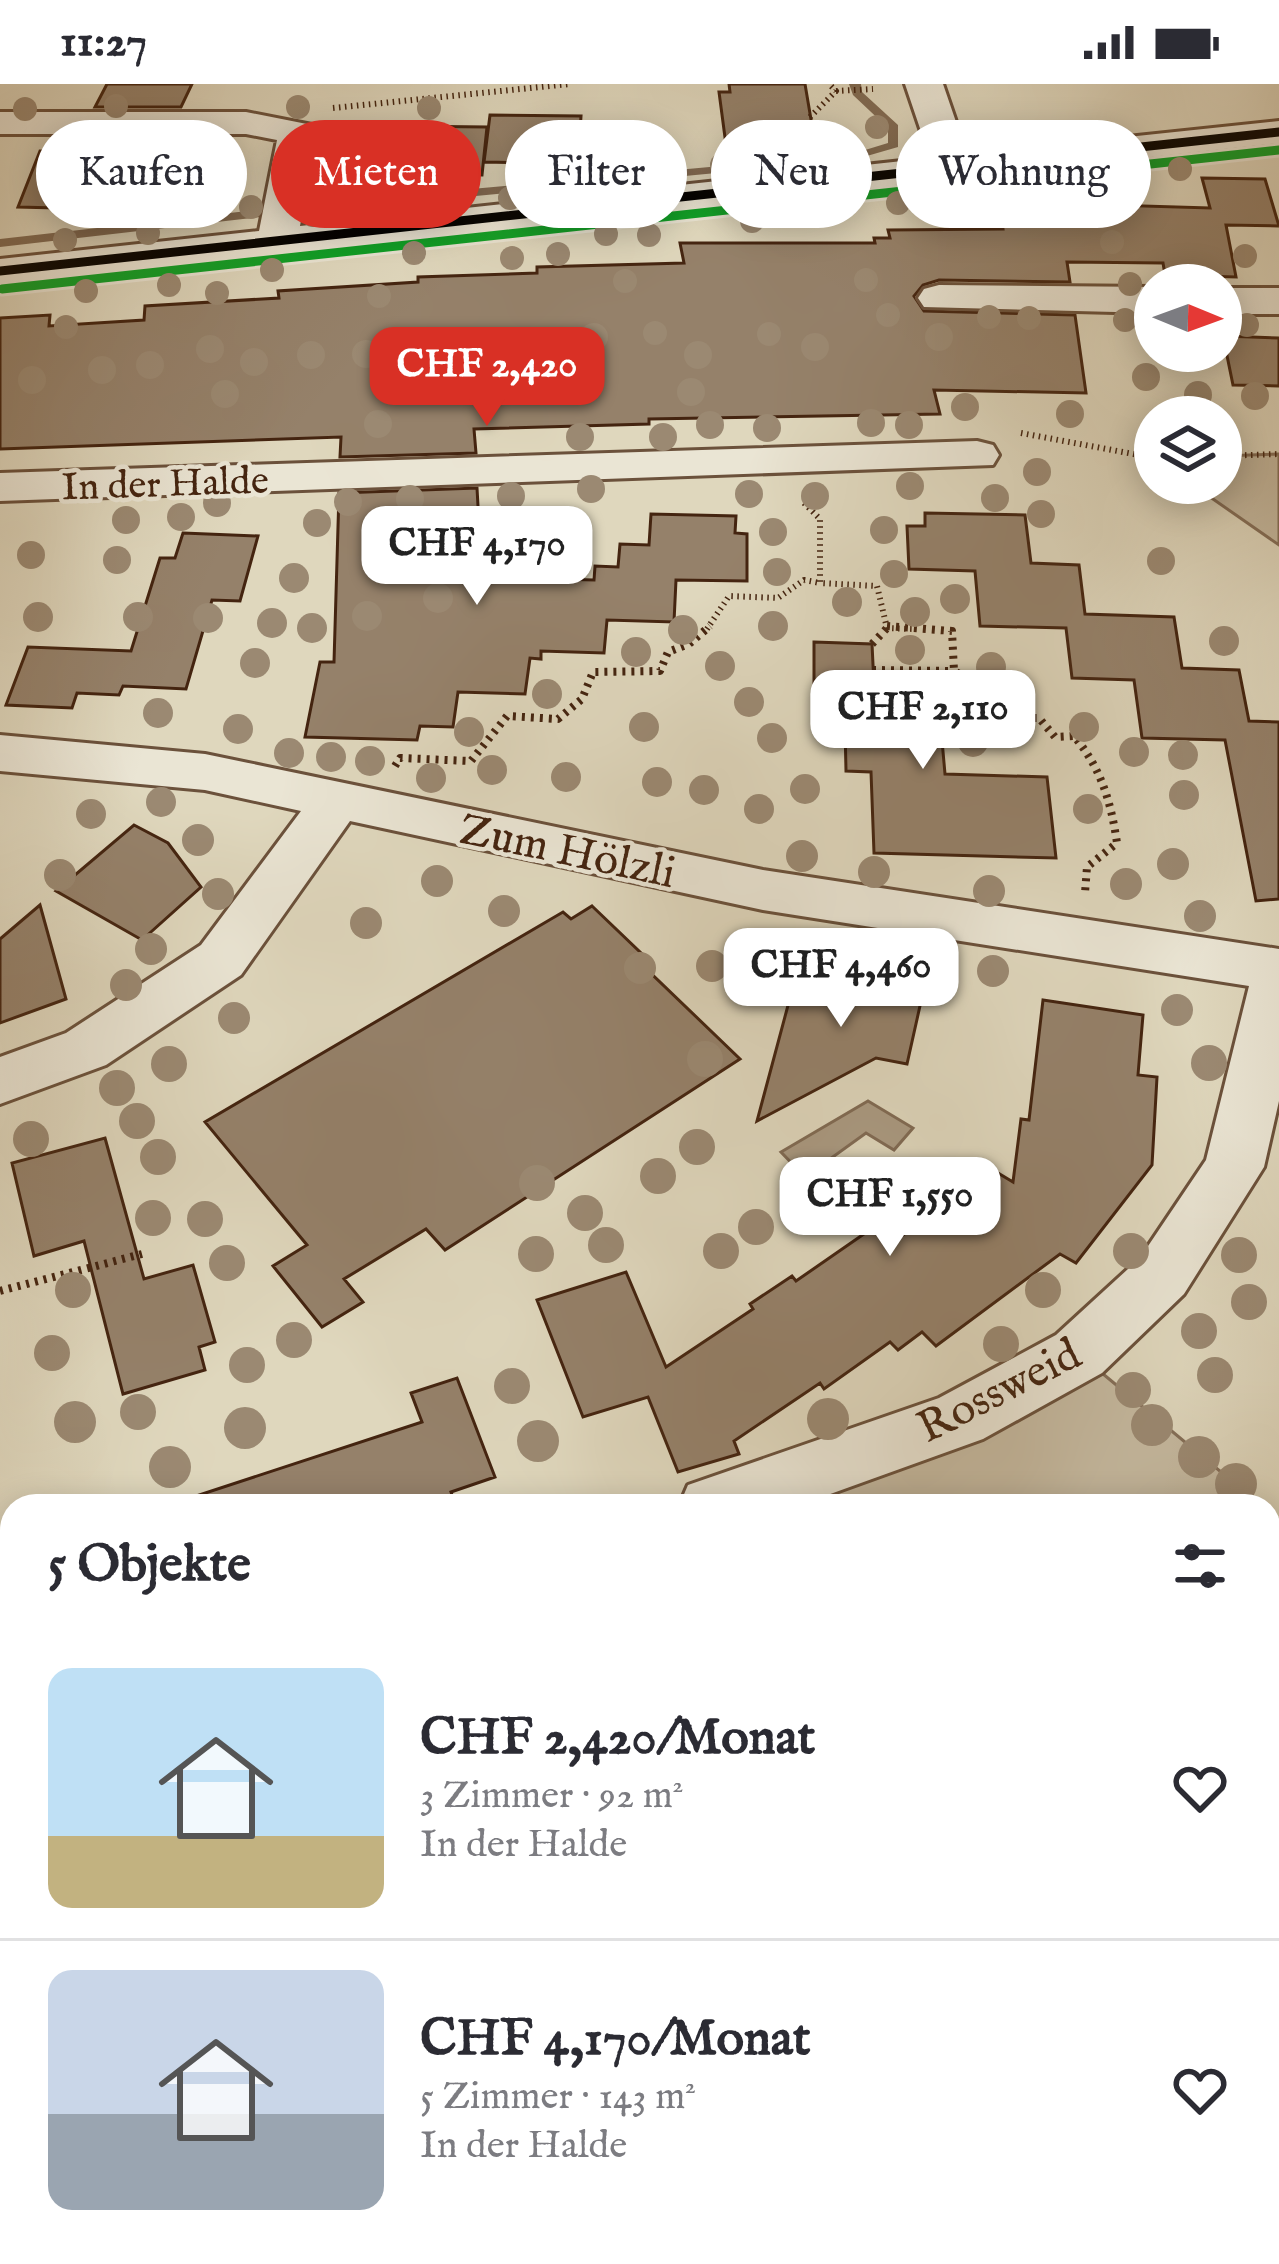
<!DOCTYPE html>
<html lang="de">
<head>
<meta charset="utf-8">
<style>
  body { margin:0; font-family:"IM FELL English",serif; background:#f2f2f3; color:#2b2b33; height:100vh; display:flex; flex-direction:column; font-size:45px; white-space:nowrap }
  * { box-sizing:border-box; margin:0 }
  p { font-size:39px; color:#7c7c81 }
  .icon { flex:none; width:66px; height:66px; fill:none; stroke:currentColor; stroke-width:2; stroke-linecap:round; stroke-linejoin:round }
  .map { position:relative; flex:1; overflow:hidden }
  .details { position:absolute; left:0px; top:1410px; width:1281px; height:771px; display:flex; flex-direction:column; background:#fff; border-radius:36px 36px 0 0; box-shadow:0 6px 30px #0003 }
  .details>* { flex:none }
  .guide { position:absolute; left:36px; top:36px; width:1209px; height:108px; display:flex; gap:24px }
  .needle { width:78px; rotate:91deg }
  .buttons { position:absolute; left:1134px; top:180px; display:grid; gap:24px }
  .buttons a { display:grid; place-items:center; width:108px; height:108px; border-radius:50%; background:#fff; box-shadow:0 6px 30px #0003; font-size:60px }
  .price { position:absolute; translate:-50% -102px; padding:0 27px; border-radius:24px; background:#fff; color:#222; font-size:39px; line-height:78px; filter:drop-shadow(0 3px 6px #0008) }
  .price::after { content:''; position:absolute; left:50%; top:72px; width:36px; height:27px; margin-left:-18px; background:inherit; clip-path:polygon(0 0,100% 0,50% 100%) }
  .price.on { background:#d93025; color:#fff }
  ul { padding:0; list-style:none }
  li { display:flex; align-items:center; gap:36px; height:300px; padding:0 48px }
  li+li { border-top:3px solid #e1e1e2 }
  li span { display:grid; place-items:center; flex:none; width:336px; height:240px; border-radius:24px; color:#555 }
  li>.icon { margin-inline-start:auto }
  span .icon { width:144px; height:144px; fill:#fffc; stroke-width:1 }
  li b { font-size:51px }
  h2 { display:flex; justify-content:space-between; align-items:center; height:144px; padding:0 48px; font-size:51px }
  .chip { padding:0 42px; border-radius:54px; background:#fff; box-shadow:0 6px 30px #0003; font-size:42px; line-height:108px }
  .chip.on { background:#d93025; color:#fff }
  .status { display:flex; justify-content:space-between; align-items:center; height:84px; padding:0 60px; background:#fff; direction:ltr }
  .status svg { height:33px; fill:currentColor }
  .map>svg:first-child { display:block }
  .green { fill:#c5b9a0; stroke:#846e58; stroke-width:3 }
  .water { fill:#aa9a82; stroke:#816b54; stroke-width:3 }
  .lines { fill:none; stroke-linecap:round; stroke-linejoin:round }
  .stream { fill:#816b54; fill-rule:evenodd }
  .building { fill:#95816a; stroke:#442410; stroke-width:3 }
  .minor-casing { stroke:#6b513b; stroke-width:6 }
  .path-far1 { stroke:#442410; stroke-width:6; stroke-dasharray:1.5 4.5; stroke-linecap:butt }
  .path { stroke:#442410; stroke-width:8; stroke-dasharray:3 6; stroke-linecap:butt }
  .minor { fill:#eae5d4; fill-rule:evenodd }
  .bus-1-casing { stroke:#eae5d4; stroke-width:15 }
  .bus-2-casing { stroke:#eae5d4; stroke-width:15 }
  .bus-1 { stroke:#000; stroke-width:9 }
  .bus-2 { stroke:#0ea026; stroke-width:9 }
  .tree { fill:#9b8972 }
  .labels { text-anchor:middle; stroke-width:9; stroke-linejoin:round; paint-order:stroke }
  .far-street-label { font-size:39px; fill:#442410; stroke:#eae5d4 }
  .street-label { font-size:45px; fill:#442410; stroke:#eae5d4 }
</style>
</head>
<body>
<div class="status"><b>11:27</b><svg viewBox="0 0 49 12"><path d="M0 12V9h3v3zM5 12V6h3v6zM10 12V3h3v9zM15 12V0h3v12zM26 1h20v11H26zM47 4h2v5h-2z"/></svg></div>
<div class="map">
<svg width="1279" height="2180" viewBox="0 0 1279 2180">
  <rect width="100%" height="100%" fill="#dfd7bd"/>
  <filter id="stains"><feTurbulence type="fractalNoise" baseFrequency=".00167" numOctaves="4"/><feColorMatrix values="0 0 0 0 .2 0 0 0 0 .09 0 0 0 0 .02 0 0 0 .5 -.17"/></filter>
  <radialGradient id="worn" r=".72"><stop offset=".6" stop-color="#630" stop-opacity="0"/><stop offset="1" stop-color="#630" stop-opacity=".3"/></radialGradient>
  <path class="green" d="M1279,370V461L1190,399H1221V372Z
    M1079,1270L1262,1422H712Z
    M1269,1427L1279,1436V2180H0V1672L12,1667V2169H1269Z"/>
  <path class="water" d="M868,1017L913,1044L894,1066L866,1049L805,1093L781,1068Z"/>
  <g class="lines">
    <path class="stream" d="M849,0H861L862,8L898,41V63L853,76L307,128L301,124L307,120L852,70L888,59V44L853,11Z
      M265,125L271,129L269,132L0,163V155Z"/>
  </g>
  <path class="building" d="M107,0H192L181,23H95Z
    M729,0H805L815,59L726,61L719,8H730Z
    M490,31L581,32L578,80L484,78Z
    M396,42L487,43L482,91L388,90Z
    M79,55H166L146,97H108L98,125L18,123L40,67L73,68Z
    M1202,94L1265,95L1279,142L1226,141L1236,193L1165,191L1163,179L1067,178L1070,198L939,196L923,201L914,212L924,227L1075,231L1086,309L934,306L940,330L649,335V340L474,345L476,369L340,373L341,353L0,365V234L50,231L49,242L144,236L145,222L279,214L278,207L418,198V193L537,189V183L684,179L680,159H875L874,154H890L888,146L1003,145L1001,130L1113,131L1111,121L1210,124Z
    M1223,252L1279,254V302L1233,301Z
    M477,404L482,493L594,496L595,482L618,483L620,460L649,461L651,430L736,432L735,449L747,450V497L676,496L674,538L607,536L604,569L541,567V575L530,574L525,610L458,608L453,643L420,642L417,656L305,653L320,578H334L339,409Z
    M925,429L1025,431L1031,479L1079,481L1085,530L1174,533L1182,584L1239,586L1249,637L1279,638V815L1256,817L1225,656L1142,654L1134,596L1072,594L1066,544L980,542L975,487L909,485L907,442H925Z
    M183,449L258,452L240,517L212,516L186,605L123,602L119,611L77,609L72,624L6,621L28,563L131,567L160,474H175Z
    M814,558L872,560L874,601H908L910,644L941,645L945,690L1047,693L1056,774L874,769L871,688L846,687L845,643L814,642Z
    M134,741L168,759L201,803L142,856L56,807Z
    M40,821L66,915L0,939V855Z
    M592,822L641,869L634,873L740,975L445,1166L426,1145L344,1195L363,1218L322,1243L273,1182L307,1161L205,1038L563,828L571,835Z
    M832,878L926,895L907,980L876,974L757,1037L794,899L825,904Z
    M1043,916L1143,931L1138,991L1157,993L1152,1081L1076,1179L1060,1170L936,1262L922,1248L898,1266L890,1258L824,1305L820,1299L734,1357L739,1370L678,1388L648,1313L583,1333L537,1216L626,1188L666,1283L753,1225L750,1220L792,1192L796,1197L874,1143L891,1159L932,1131L978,1077L1013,1098L1021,1035L1029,1036Z
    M105,1054L144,1195L193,1181L215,1258L199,1263L205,1286L123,1310L84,1157L34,1172L12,1079Z
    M457,1294L495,1393L451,1408L456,1422H198L196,1412L422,1338L411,1309Z"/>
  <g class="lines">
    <defs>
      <path id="minor" d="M905,0H943L967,70L1279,37V59L0,199V175L259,147L277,56L246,50H0V28H246L312,41L317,49L300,142L930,74Z
        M939,201L1155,203V229L924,223L918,214L924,205Z
        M1221,204H1279V230H1221Z
        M977,357L993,361L999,371L993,381L0,417V389Z
        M0,651L205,670L763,786L1279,865V1017L1264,1083L1184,1210L1102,1289L983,1355L797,1422H679L688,1401L939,1314L1056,1251L1140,1174L1206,1076L1249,902L763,826L350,737L241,891L106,981L0,1020V973L66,949L201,861L301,727L205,706L0,687Z
        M12,1632V1702L0,1707V1637Z"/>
    </defs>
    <use href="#minor" class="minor-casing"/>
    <path class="path-far1" d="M836,7L873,5
      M333,24L570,0
      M810,33L836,7L829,0
      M108,129L129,78
      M1021,349L1155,374
      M1221,372L1279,370
      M804,419L820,435V499L877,502L887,544L914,545
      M707,545L729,512L778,514L804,496L820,499"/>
    <path class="path" d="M887,542L952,547L954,587L976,599L983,621L1009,634H1039L1055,653L1074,652C1101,684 1111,718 1117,759L1087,783L1085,809
      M872,560L887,544
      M873,586L954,587
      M395,682L400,674L471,677L507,632L558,635L582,615L593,588L660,587L668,568L689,560L710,542
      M0,1207L142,1170"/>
    <use href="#minor" class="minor"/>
    <defs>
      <path id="bus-1" d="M0,187L1279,48"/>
      <path id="bus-2" d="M2,205L1279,66"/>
    </defs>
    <use href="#bus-1" class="bus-1-casing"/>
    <use href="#bus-2" class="bus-2-casing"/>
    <use href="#bus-1" class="bus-1"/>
    <use href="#bus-2" class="bus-2"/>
  </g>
  <g class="tree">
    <circle cx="116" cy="22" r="12"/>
    <circle cx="298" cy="23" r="12"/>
    <circle cx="429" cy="24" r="12"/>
    <circle cx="25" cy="25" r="12"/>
    <circle cx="877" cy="43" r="12"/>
    <circle cx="97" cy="61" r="12"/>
    <circle cx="839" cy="65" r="12"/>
    <circle cx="776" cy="73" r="12"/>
    <circle cx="722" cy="81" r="12"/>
    <circle cx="671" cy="85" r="12"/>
    <circle cx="1180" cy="85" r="12"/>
    <circle cx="600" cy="88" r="12"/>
    <circle cx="1123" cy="95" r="12"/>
    <circle cx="1077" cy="99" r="12"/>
    <circle cx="985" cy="104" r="12"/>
    <circle cx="1022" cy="104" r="12"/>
    <circle cx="555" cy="106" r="12"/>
    <circle cx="153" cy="112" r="12"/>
    <circle cx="940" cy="113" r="12"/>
    <circle cx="510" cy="114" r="12"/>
    <circle cx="898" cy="119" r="12"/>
    <circle cx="251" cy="123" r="12"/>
    <circle cx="834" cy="126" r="12"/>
    <circle cx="313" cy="131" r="12"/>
    <circle cx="752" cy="137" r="12"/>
    <circle cx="148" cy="149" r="12"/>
    <circle cx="606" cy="150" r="12"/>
    <circle cx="649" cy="151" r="12"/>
    <circle cx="65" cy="156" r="12"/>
    <circle cx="1112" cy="158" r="12"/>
    <circle cx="414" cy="169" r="12"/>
    <circle cx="558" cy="170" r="12"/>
    <circle cx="1245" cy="172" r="12"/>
    <circle cx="512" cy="174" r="12"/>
    <circle cx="272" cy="186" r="12"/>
    <circle cx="866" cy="196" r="12"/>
    <circle cx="625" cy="197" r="12"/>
    <circle cx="1130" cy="200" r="12"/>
    <circle cx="169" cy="201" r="12"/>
    <circle cx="86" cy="207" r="12"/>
    <circle cx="217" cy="209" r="12"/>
    <circle cx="379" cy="212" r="12"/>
    <circle cx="888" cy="231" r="12"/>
    <circle cx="989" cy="233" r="12"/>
    <circle cx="1029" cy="234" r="12"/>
    <circle cx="1125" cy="236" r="12"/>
    <circle cx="1247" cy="241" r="12"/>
    <circle cx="66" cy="243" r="12"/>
    <circle cx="655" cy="249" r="12"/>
    <circle cx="769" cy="250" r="12"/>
    <circle cx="594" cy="253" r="14"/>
    <circle cx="939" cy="253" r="14"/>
    <circle cx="409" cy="258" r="14"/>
    <circle cx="555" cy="259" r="14"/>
    <circle cx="512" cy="260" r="14"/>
    <circle cx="815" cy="263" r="14"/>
    <circle cx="210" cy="265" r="14"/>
    <circle cx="454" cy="265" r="14"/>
    <circle cx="366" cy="270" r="14"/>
    <circle cx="311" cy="271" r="14"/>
    <circle cx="698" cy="271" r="14"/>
    <circle cx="254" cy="278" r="14"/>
    <circle cx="150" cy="281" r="14"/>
    <circle cx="102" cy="286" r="14"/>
    <circle cx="1146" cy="293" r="14"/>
    <circle cx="32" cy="296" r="14"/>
    <circle cx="691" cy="308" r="14"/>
    <circle cx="225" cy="310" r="14"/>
    <circle cx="1198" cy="311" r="14"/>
    <circle cx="1255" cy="312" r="14"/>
    <circle cx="965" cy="323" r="14"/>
    <circle cx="1070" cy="330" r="14"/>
    <circle cx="871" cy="339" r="14"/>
    <circle cx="378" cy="340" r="14"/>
    <circle cx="710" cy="341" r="14"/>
    <circle cx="909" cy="341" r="14"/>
    <circle cx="767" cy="344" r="14"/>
    <circle cx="580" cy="353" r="14"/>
    <circle cx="663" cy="353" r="14"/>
    <circle cx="1037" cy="388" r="14"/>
    <circle cx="910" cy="402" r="14"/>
    <circle cx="591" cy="405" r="14"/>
    <circle cx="749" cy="410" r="14"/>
    <circle cx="511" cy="412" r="14"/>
    <circle cx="815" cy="412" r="14"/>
    <circle cx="995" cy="414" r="14"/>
    <circle cx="410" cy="415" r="14"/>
    <circle cx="348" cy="418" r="14"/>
    <circle cx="217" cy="419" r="14"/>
    <circle cx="1041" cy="430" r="14"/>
    <circle cx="181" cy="433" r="14"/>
    <circle cx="126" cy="436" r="14"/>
    <circle cx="317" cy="439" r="14"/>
    <circle cx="884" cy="446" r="14"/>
    <circle cx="773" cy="448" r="14"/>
    <circle cx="31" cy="471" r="14"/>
    <circle cx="495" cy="472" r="14"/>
    <circle cx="117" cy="476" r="14"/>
    <circle cx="1161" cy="477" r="14"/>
    <circle cx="777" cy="488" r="14"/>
    <circle cx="894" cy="490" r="14"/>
    <circle cx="294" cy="494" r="15"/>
    <circle cx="438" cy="514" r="15"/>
    <circle cx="955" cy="515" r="15"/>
    <circle cx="847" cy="518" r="15"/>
    <circle cx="915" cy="528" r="15"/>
    <circle cx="367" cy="532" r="15"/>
    <circle cx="38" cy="533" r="15"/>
    <circle cx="138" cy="533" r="15"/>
    <circle cx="208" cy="534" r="15"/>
    <circle cx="272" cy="539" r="15"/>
    <circle cx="773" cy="542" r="15"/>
    <circle cx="312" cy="544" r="15"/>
    <circle cx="683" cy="546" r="15"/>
    <circle cx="1224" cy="557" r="15"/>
    <circle cx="910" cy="566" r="15"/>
    <circle cx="636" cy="568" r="15"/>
    <circle cx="255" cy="579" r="15"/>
    <circle cx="720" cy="582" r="15"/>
    <circle cx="991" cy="583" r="15"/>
    <circle cx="547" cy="610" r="15"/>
    <circle cx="933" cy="612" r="15"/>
    <circle cx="749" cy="618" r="15"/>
    <circle cx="158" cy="629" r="15"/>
    <circle cx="644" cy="643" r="15"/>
    <circle cx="1084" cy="643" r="15"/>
    <circle cx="238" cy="645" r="15"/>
    <circle cx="469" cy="648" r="15"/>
    <circle cx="772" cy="654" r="15"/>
    <circle cx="973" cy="658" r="15"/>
    <circle cx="1134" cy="668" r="15"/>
    <circle cx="289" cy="669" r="15"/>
    <circle cx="1183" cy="671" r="15"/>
    <circle cx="331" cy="673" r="15"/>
    <circle cx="370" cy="677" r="15"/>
    <circle cx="492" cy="686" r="15"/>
    <circle cx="566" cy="693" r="15"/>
    <circle cx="431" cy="694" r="15"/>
    <circle cx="657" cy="698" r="15"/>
    <circle cx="805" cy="705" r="15"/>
    <circle cx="704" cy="706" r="15"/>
    <circle cx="1184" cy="711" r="15"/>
    <circle cx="161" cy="718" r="15"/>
    <circle cx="759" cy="725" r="15"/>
    <circle cx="1088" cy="725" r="15"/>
    <circle cx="91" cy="730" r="15"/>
    <circle cx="198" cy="756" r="16"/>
    <circle cx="802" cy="772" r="16"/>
    <circle cx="1173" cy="780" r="16"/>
    <circle cx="874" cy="788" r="16"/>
    <circle cx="60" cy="791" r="16"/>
    <circle cx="437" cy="797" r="16"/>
    <circle cx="1126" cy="800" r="16"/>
    <circle cx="989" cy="807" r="16"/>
    <circle cx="218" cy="810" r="16"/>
    <circle cx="504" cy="827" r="16"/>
    <circle cx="1200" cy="832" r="16"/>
    <circle cx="366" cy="839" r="16"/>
    <circle cx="151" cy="865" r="16"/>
    <circle cx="712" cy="882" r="16"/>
    <circle cx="640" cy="884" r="16"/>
    <circle cx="993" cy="887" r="16"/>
    <circle cx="126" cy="901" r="16"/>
    <circle cx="1177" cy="926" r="16"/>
    <circle cx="234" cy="934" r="16"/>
    <circle cx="705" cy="975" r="18"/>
    <circle cx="1209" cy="979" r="18"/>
    <circle cx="169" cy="980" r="18"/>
    <circle cx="117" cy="1004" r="18"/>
    <circle cx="137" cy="1037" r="18"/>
    <circle cx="31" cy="1055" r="18"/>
    <circle cx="697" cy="1063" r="18"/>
    <circle cx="158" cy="1073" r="18"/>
    <circle cx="658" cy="1092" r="18"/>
    <circle cx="537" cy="1099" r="18"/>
    <circle cx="585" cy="1129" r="18"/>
    <circle cx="153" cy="1134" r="18"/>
    <circle cx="205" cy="1135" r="18"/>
    <circle cx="756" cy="1143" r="18"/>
    <circle cx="606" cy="1161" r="18"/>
    <circle cx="721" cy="1167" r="18"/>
    <circle cx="1131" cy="1167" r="18"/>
    <circle cx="536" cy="1170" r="18"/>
    <circle cx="1239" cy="1171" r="18"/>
    <circle cx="227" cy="1179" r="18"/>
    <circle cx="73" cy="1206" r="18"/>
    <circle cx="1043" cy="1206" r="18"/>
    <circle cx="1249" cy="1218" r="18"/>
    <circle cx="1199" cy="1247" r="18"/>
    <circle cx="294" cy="1256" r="18"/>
    <circle cx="1001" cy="1260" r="18"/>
    <circle cx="52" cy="1269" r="18"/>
    <circle cx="247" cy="1281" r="18"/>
    <circle cx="1215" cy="1291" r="18"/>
    <circle cx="512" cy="1302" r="18"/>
    <circle cx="1133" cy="1306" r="18"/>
    <circle cx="138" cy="1328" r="18"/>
    <circle cx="828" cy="1335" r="21"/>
    <circle cx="75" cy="1338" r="21"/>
    <circle cx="1152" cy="1341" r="21"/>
    <circle cx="245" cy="1344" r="21"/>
    <circle cx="538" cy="1357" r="21"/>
    <circle cx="1199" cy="1373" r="21"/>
    <circle cx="170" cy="1383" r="21"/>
    <circle cx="1236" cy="1400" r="21"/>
  </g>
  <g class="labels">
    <g class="far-street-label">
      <text transform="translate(165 398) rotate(-2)" y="14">In der Halde</text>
    </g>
    <g class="street-label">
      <text transform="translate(568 765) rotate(12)" y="16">Zum Hölzli</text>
      <text transform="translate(998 1305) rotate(-27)" y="16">Rossweid</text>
    </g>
  </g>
  <rect width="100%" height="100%" filter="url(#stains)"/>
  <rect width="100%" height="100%" fill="url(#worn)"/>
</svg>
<div class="buttons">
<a><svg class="needle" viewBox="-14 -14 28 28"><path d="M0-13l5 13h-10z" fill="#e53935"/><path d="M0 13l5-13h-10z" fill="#7c7c81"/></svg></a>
<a><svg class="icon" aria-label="layers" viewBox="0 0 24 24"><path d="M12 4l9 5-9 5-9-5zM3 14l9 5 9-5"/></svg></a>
</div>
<b class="price on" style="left:487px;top:345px">CHF 2,420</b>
<b class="price" style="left:477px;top:524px">CHF 4,170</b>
<b class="price" style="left:923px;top:688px">CHF 2,110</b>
<b class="price" style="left:841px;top:946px">CHF 4,460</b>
<b class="price" style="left:890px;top:1175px">CHF 1,550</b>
<div class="guide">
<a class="chip">Kaufen</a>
<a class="chip on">Mieten</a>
<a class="chip">Filter</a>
<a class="chip">Neu</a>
<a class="chip">Wohnung</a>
</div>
<section class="details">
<h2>5 Objekte<svg class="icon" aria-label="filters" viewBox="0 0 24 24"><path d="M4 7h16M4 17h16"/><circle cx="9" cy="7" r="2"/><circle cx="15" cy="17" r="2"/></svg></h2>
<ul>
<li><span style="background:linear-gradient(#bfe0f5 70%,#c2b280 0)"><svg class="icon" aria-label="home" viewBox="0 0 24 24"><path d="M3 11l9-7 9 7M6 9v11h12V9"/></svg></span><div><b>CHF 2,420/Monat</b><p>3 Zimmer · 92 m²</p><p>In der Halde</p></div><svg class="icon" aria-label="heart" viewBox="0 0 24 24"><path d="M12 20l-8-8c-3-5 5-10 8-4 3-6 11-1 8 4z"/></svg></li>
<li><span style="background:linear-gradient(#c9d6e8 60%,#9aa5b1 0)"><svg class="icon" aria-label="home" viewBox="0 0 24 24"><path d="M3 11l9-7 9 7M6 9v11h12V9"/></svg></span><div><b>CHF 4,170/Monat</b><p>5 Zimmer · 143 m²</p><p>In der Halde</p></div><svg class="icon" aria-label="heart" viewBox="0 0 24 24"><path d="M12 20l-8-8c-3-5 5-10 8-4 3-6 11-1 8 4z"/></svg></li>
</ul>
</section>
</div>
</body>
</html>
